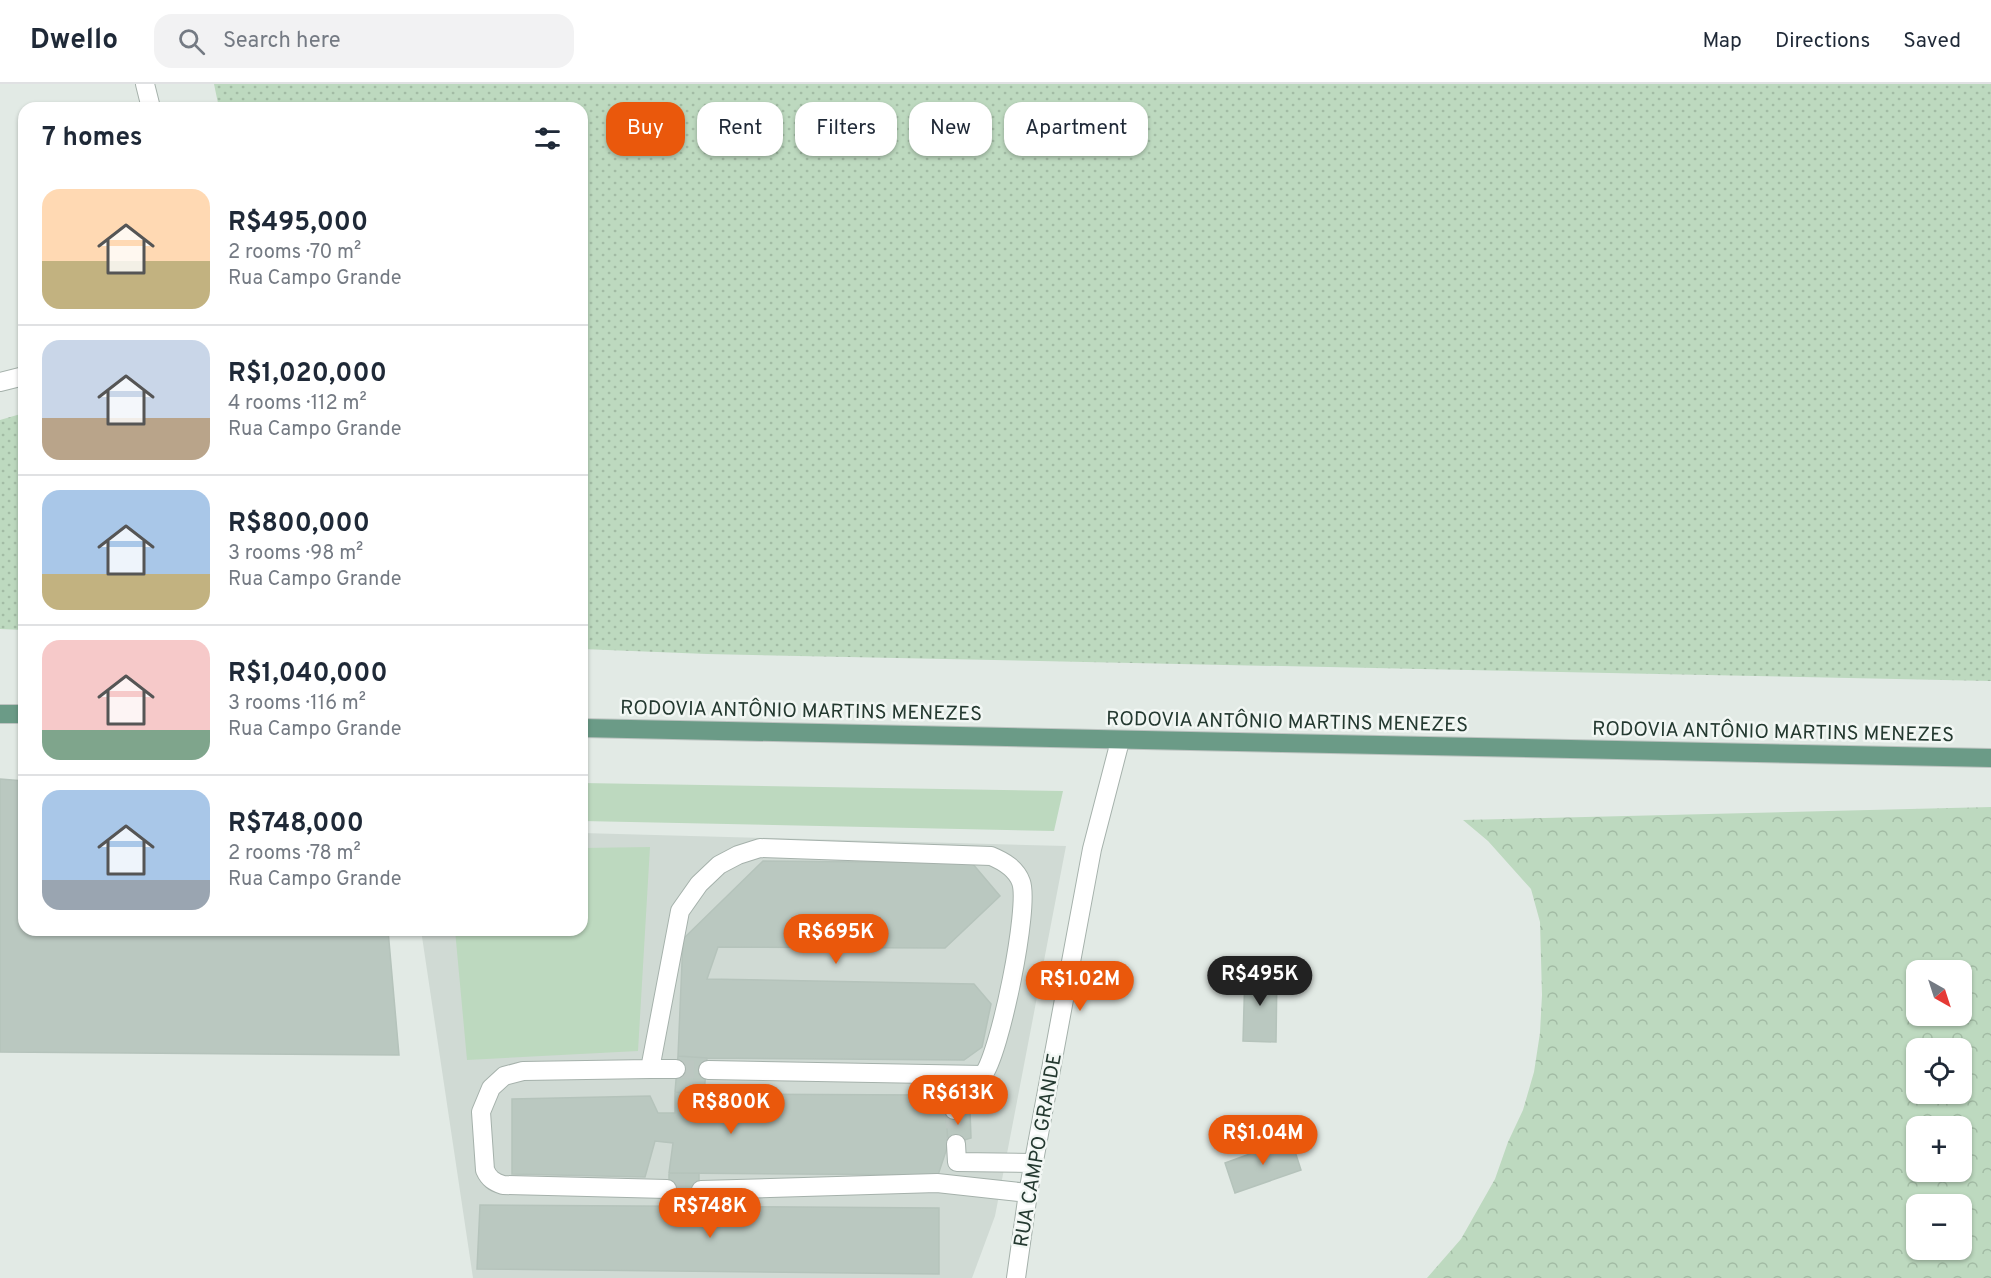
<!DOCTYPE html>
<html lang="en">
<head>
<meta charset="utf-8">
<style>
  body { margin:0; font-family:Overpass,sans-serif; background:#f2f2f3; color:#1f2937; height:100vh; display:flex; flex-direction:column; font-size:22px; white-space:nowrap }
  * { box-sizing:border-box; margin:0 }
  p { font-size:20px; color:#747a83 }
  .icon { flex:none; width:33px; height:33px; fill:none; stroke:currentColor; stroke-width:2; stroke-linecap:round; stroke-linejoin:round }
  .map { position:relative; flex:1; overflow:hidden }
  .details { position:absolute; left:18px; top:18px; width:570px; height:834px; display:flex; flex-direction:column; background:#fff; border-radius:18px; box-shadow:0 2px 4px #0004 }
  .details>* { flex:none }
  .hud { position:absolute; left:606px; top:18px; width:570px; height:54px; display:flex; gap:12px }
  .needle { width:39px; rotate:141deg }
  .buttons { position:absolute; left:1906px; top:876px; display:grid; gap:12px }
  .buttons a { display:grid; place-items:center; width:66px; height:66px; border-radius:12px; background:#fff; box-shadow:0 2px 4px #0004; font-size:30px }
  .price { position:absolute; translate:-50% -51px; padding:0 14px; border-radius:21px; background:#ea580c; color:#fff; font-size:20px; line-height:39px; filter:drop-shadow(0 2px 3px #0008) }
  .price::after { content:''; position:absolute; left:50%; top:36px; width:18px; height:14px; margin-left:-9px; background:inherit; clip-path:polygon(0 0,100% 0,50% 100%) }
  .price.on { background:#222; color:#fff }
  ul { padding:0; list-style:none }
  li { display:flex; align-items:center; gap:18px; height:150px; padding:0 24px }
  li+li { border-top:2px solid #e0e1e3 }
  li span { display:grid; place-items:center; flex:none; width:168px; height:120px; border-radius:18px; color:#555 }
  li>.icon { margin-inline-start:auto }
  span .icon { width:72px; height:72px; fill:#fffc; stroke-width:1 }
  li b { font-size:26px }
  h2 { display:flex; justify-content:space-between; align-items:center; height:72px; padding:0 24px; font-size:26px }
  .chip { padding:0 21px; border-radius:18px; background:#fff; box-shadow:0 2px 4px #0004; font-size:21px; line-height:54px }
  .chip.on { background:#ea580c; color:#fff }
  header { display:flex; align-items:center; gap:36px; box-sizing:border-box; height:84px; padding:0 30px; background:#fff; border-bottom:2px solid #e0e1e3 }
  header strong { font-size:28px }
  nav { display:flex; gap:33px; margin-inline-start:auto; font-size:21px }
  .search { width:420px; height:54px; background:#f2f2f3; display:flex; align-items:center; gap:15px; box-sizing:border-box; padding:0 21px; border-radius:18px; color:#747a83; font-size:22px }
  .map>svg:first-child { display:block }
  .built { fill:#d0dad4 }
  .grass { fill:url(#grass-dots) }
  .forest { fill:url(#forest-crowns); fill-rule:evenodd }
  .garden { fill:#bdd9bf }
  .building { fill:#bac8c0; stroke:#b5c3bb; stroke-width:1.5 }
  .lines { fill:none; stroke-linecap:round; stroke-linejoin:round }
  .minor-tunnel { stroke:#bcc7c1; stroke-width:18; stroke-dasharray:18 9; stroke-linecap:butt }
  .minor-casing { stroke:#a5b1ab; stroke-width:20 }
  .major-casing { stroke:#bdc4c1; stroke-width:20 }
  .minor { stroke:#fff; stroke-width:18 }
  .major { stroke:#6b9b87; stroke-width:18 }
  .labels { text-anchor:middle; stroke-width:5; stroke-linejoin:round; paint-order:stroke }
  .street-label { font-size:20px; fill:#243930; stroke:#f2f7f4 }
</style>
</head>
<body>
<header>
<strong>Dwello</strong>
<div class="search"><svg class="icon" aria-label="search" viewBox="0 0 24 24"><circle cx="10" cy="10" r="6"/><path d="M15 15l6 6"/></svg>Search here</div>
<nav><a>Map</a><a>Directions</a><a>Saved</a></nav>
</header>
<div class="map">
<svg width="1991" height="1194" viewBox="0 0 1991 1194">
  <defs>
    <pattern id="grass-dots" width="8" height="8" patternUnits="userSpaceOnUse" patternTransform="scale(1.5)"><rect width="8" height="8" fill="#bdd9bf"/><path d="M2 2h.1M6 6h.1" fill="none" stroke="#a2bba4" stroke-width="1.8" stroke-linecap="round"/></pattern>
    <pattern id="forest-crowns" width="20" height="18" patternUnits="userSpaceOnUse" patternTransform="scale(1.5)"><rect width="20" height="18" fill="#bdd9bf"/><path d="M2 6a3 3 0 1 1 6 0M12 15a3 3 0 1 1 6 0" fill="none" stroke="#a2bba4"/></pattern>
  </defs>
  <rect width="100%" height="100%" fill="#e2eae5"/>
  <path class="built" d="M582,749L1066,762L995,1132L972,1194H473L421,846H582Z"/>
  <path class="grass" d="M214,0H1991V597L707,570L582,565V24H219Z
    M24,329V546L0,545V336Z"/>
  <path class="forest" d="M1991,723V1194H1427L1461,1155L1495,1095L1508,1058L1523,1026L1534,988L1540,949L1542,911L1540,838L1531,805L1488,757L1463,736ZM1917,886H1962V932H1917ZM1917,964H1962V1010H1917ZM1917,1042H1962V1088H1917ZM1917,1120H1962V1166H1917Z"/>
  <path class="garden" d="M582,699L1063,707L1054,747L582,737Z
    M650,763L638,967L467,976L455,846H582V764Z"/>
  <path class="building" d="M0,695L24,697V846H388L399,971L0,968Z
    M763,777L972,779L1000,812L945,864L718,863L707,895L974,900L991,920L982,963L964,976L707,974L678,972L683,855Z
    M1245,887L1277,889L1276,958L1243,957Z
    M678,972L707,974L704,1010L675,1008Z
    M675,1008L704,1010L926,1011L946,1027L948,1061L938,1091L669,1089L673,1059L655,1057L645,1093L512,1090V1015L650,1012L658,1029H675Z
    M970,1026L971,1054L948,1061L946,1027Z
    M1291,1055L1301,1086L1235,1109L1225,1079Z
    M669,1089H699V1122H669Z
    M480,1121L939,1124V1190L477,1185Z"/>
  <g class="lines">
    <path class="minor-tunnel" d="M676,985L708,986
      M954,1026L956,1060
      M667,1105L701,1106"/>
    <defs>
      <path id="minor" d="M145,0L151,24
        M0,298L24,292
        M650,985H676
        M708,986L983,991
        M956,1060L957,1078L1033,1079
        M667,1105L503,1101C494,1098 489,1095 485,1086L481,1028L491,1004L504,992L523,987L650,985L680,827L699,800L719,781L738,771L760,764L991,772C1003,777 1016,784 1021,798C1030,822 1000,970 983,991C976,1000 962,1005 954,1013V1026
        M701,1106L937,1099L1028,1109
        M1016,1194L1028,1109L1092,765L1120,657"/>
      <path id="major" d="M0,630H24
        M582,644L1991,674"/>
    </defs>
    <use href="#minor" class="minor-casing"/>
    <use href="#major" class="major-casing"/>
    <use href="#minor" class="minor"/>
    <use href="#major" class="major"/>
  </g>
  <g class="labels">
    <g class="street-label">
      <text transform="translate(801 626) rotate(1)" y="7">RODOVIA ANTÔNIO MARTINS MENEZES</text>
      <text transform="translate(1287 637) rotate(1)" y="7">RODOVIA ANTÔNIO MARTINS MENEZES</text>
      <text transform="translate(1773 647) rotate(1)" y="7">RODOVIA ANTÔNIO MARTINS MENEZES</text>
      <text transform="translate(1037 1066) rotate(-80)" y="7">RUA CAMPO GRANDE</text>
    </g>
  </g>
</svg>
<div class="buttons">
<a><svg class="needle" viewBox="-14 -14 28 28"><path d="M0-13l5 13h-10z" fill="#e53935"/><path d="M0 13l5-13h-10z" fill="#747a83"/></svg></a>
<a><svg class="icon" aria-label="locate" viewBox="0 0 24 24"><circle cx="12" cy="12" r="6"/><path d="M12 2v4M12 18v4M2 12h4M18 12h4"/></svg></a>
<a>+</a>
<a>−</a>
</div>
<b class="price" style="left:836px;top:881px">R$695K</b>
<b class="price on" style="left:1260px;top:923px">R$495K</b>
<b class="price" style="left:1080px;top:928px">R$1.02M</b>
<b class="price" style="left:958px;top:1042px">R$613K</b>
<b class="price" style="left:731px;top:1051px">R$800K</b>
<b class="price" style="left:1263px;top:1082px">R$1.04M</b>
<b class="price" style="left:710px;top:1155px">R$748K</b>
<div class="hud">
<a class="chip on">Buy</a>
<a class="chip">Rent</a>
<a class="chip">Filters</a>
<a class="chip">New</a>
<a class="chip">Apartment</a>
</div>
<section class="details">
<h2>7 homes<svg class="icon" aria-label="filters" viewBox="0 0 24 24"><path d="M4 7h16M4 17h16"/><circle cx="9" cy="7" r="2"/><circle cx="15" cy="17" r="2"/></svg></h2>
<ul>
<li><span style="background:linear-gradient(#ffd9b3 60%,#c2b280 0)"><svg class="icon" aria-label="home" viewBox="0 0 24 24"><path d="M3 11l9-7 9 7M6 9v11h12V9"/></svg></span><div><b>R$495,000</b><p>2 rooms · 70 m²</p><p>Rua Campo Grande</p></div></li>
<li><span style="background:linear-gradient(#c9d6e8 65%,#b9a48a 0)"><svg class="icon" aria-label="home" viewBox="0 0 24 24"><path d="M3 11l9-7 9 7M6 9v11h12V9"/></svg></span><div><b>R$1,020,000</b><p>4 rooms · 112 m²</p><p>Rua Campo Grande</p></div></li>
<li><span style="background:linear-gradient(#a9c7e8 70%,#c2b280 0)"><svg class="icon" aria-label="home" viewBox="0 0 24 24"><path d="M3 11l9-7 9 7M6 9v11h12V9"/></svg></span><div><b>R$800,000</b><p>3 rooms · 98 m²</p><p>Rua Campo Grande</p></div></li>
<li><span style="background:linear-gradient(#f6c9c9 75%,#7fa58c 0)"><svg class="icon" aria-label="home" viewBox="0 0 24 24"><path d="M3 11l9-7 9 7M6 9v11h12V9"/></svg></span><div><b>R$1,040,000</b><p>3 rooms · 116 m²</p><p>Rua Campo Grande</p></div></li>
<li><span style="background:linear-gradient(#a9c7e8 75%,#9aa5b1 0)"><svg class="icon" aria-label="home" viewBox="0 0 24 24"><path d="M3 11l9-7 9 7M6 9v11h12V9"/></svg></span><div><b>R$748,000</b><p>2 rooms · 78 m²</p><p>Rua Campo Grande</p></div></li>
</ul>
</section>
</div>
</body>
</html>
